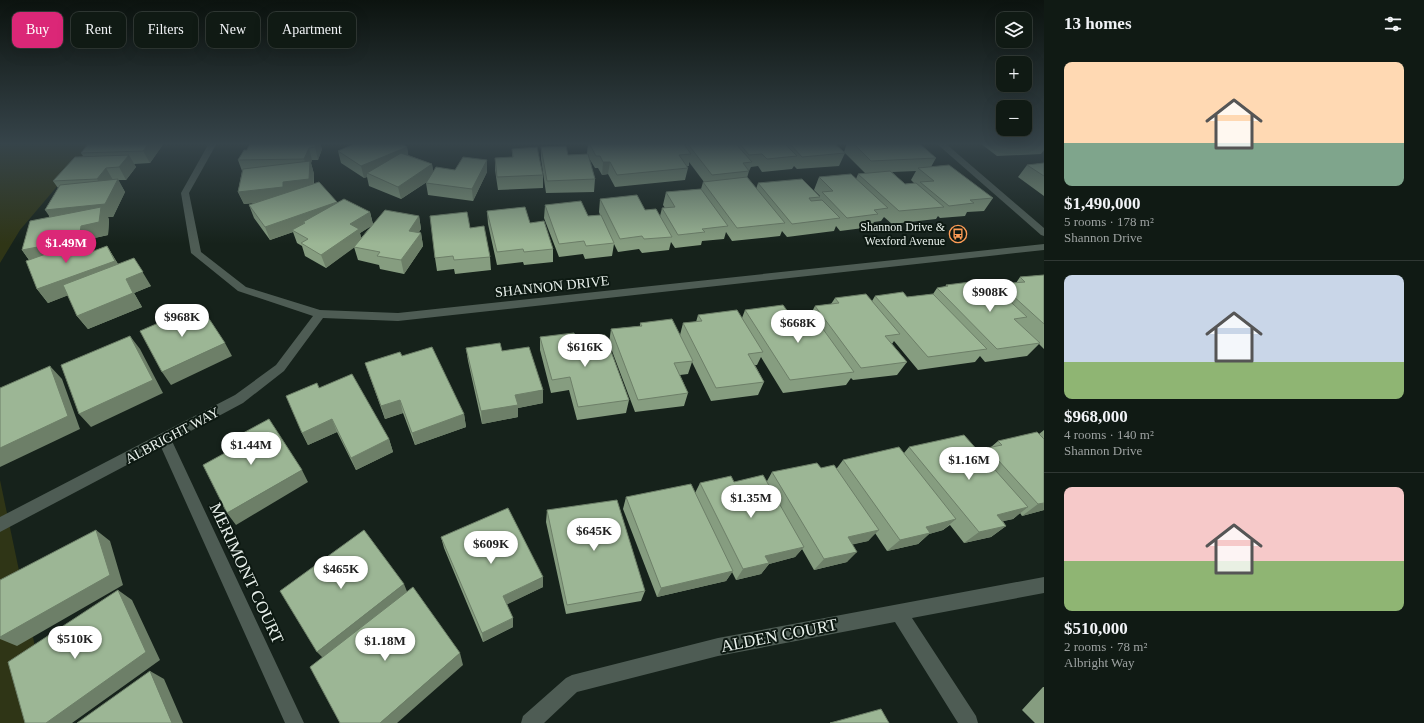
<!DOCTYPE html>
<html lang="en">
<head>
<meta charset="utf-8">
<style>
  body { margin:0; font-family:Georgia,serif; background:#1e2722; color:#f1f3f6; height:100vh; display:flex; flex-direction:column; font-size:15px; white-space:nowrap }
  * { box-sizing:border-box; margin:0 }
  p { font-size:13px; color:#9ca1a0 }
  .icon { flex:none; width:22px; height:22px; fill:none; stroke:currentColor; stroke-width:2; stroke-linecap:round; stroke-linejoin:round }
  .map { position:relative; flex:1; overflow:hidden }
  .details { display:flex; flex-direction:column; background:#101a14; width:380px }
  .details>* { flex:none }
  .top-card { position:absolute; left:12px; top:12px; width:380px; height:36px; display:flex; gap:8px }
  .tools { position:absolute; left:996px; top:12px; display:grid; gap:8px }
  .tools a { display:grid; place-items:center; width:36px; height:36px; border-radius:8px; background:#101a14; box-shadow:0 4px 16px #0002,0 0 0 1px #303834; font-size:20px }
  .price { position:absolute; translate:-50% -34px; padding:0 9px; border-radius:14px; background:#fff; color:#222; font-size:13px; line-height:26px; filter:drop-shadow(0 1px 2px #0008) }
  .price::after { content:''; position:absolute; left:50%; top:24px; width:12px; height:9px; margin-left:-6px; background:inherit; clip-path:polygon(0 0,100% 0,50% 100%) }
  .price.active { background:#db2777; color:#fff }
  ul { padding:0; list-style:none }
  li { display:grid; align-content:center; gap:8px; height:212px; padding:0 20px }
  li+li { border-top:1px solid #303834 }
  li span { display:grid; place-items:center; height:124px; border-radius:8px; color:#555 }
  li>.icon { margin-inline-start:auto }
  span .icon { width:72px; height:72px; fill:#fffc; stroke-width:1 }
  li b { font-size:17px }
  h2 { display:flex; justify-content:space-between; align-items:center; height:48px; padding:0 20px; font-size:17px }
  .pill { padding:0 14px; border-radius:8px; background:#101a14; box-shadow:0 4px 16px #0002,0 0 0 1px #303834; font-size:14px; line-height:36px }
  .pill.active { background:#db2777; color:#fff }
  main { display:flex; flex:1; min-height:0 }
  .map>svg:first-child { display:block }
  .green { fill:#2f3516 }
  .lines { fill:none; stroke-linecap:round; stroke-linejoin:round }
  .minor { fill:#4e5c54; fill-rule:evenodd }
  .wall { fill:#869d80; fill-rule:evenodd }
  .shaded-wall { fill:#6d7f68 }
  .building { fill:#9cb695; stroke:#6d7f68 }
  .labels { text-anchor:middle; stroke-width:4; stroke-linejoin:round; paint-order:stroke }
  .far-poi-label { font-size:12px; fill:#e8f0eb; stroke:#0d1912; text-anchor:end }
  .street-label { font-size:14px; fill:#e8f0eb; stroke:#0d1912 }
  .near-street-label { font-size:17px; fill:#e8f0eb; stroke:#0d1912 }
</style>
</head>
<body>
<main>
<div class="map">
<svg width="1044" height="723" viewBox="0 0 1044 723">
  <rect width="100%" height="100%" fill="#16221b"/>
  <path class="green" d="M0,143H94L20,230L0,263Z
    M0,480L51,723H0Z"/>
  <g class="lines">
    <path class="minor" d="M209,143H217L189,193L201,252L246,287L320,310L398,313L1044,244V250L398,321L323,318L284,371L243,403L172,441L304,723H285L161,447L0,532V517L235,395L276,365L313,316L238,291L191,253L181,193Z
      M936,143H945L1044,228V236L1041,235Z
      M1044,577V593L912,618L976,716L978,723H958L895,622L718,656L577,692L544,723H521L523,716L566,678L572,675L718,638Z"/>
  </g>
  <path class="wall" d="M164,143L150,163L134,164L136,167L126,180H118L125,192L113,217H108L109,220L108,235L90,239L88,252L84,253L85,254L107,246L118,264L151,286L134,293L142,307L88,329L77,316L68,295L48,303L37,289L29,260L22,250L49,217L58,188L53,181L83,156L81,153Z
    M250,143H320L322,149L318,160H312L311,163L314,174V183L337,202L370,212L373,224L419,216L421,229L419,232L421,233L423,246L404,274L380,269L379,265L358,260L354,247L326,268L305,256L302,246L297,243L293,232L270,240L254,218L249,205L254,203L244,204L238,192L242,171L238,160L247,150ZM371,226L361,238L360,233Z
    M352,143H401L407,147L408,155L432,164L433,172L455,170L487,160V172L473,201L428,195L426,183L427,182L401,199L369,186L367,177L364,178L341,163L338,151L352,145Z
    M588,143H683L685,146L686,143H836H834L845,153L839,166L797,169L794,166L792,169L762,172L758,166L751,167L749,171L747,178L756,189L758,183L820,197V196L814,190L819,177L856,179L858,174L865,173L844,152L847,143H906L936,158L931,167L993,198L984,211L967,212L965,216L940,218L938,216L936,219L892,224L884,217L881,221L874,222L871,227L840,231L836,226L834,231L787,237L782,231L780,236L732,241L726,232L724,239L702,241L701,245L675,248L671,242L669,250L642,253L639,249L618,252L614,244L612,256L585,259L583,254L559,257L544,218L545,205L588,216L600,215L599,212L600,199L645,210L660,216L662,208H665L663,205L666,192L701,189L703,182H704L689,162V166H687L688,168L685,180L615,187L608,174L602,175L598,168H595L589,158L595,179L594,192L546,193L541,159V147L568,155L587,154ZM916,171L911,180L914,183L905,184L892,172Z
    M980,143H1044V150L1041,154L997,156Z
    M512,149L543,175V188L498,190L495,170V158L512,157Z
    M1044,163V196L1018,177L1027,165Z
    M487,211L530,223L553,249V262L524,265L523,262L497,265L488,224Z
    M470,228L490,257L491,270L455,274L454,269L437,271L435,258Z
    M1044,275V349L1039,344L1027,356L985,362L980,356L975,362L918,370L894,341L892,344L907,362L897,375L853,380L851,378L846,385L783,393L761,357L757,365H755L764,382L758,395L711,401L692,362L688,374L680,375L688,393L684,406L635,412L609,343L611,329L640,326V323L680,335L683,323L696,322L698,315L742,318L745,310L794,320L808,319L815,306L831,304L835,298L872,301L875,296L907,297L933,294L937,288L945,287L946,285L996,289L1000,284L1016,283L1020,277Z
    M540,337L576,338L629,400L626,413L577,420L569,390L551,393L540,350Z
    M466,348L502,351L543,403L518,408V417L482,424L468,361Z
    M402,356L464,414L466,427L415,445L403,413L385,419L365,363Z
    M319,388L389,439L393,452L356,470L337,432L308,445L302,433Z
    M1044,430V510L1022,516L1020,513L1013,519L1003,521L1006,526L991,537L964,543L950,525L943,530L929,534L918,544L887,551L875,533L868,541L853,544L847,562L814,570L802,549L795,557L769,564L761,574L736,580L732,572L726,581L657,597L623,509L626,497L695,493L700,483L734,482L767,481L772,472L821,468H837L843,460L904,453L909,447L981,454L987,448L991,447L998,441L1039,434Z
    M547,510L645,591L641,601L566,614L546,522Z
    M441,537L543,587L507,604L513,627L483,642L444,548Z
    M1043,687H1044V723H1035L1022,710Z"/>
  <path class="shaded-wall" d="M149,143H164L150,163L143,151Z
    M316,143H320L322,149L318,160L315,147Z
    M407,147L409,159L367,173V177L364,178L361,166Z
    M309,148L312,160L311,163L314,174L313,192L287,199L244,204L238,192L283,182L308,171L304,159Z
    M129,155L136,167L126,180L119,167Z
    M487,160V172L473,201L472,189Z
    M603,162H610L608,174L602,175Z
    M432,164L434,177L401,199L398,187Z
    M106,168L113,180L104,192L97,179Z
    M118,179L125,192L113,217H108L109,220L108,235L90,239L88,252L84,253L86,256L32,264L22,250L54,223L45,210Z
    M337,202L340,215L305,223L303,222L305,228L292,230L293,232L270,240L265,227Z
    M370,212L373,225L360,233L362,242L326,268L321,255L350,224Z
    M419,216L421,229L411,244L409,231Z
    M421,233L423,246L404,274L401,260Z
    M107,246L124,274L48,303L37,289Z
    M134,258L151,286L134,293L142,307L88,329L77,316Z
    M130,336L140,349L163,393L91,427L79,414Z
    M225,343L232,356L171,385L162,372Z
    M50,366L62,379L80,429L0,467V448Z
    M543,390V403L518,408V417L482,424L481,411L515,395Z
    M400,400L403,413L385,419L381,406Z
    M464,414L466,427L415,445L412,433Z
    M332,419L337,432L308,445L302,433Z
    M389,439L393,452L356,470L351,458Z
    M302,470L308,482L236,525L227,513Z
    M1044,503V510L1022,516L1038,504Z
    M1028,507L1013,519L982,526L997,515Z
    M956,519L943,530L929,534L918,544L887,551L900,540L926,527Z
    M1006,526L991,537L964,543L979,532Z
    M96,530L110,541L123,585L17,646L0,639V637Z
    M879,530L868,541L838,548L848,537Z
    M804,547L795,557L769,564L761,574L736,580L743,569L765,556Z
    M857,552L847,562L814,570L824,559Z
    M733,571L726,581L657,597L661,588Z
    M543,577V587L504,606L503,596Z
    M404,584L408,594L325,660L317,652Z
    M118,590L132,600L160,660L72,723H46Z
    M513,618V627L483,642L482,633Z
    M460,653L463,665L397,723H380Z
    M150,671L164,679L183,723H172Z"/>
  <path class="building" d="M89,143H149L143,151L81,153Z
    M250,143H316L315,147L309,148L304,159L238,160L244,150H247Z
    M356,143H401L407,147L361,166L338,151Z
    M589,143H683L691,154L679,155L688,168L617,175L610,162H603L600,156H596Z
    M687,143H735L752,162L743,163L749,171L712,175Z
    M739,143H784L797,156L767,159L762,154L749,155Z
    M789,143H834L845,153L802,157Z
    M853,143H906L907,144L919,143L936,158L871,161Z
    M1004,143H1023L1005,144Z
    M566,146L568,155L588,154L595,179L547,181L541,147Z
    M537,147L543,175L497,177L495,158L513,157L512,149Z
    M401,153L432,164L398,187L367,173Z
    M129,155L119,167L106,168L97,179L53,181L75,157Z
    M463,157L487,160L472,189L426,183L436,167L455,170Z
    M310,161L309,179L283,182V187L238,192L243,169Z
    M1044,163V176L1027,165Z
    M949,165L993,198L970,200L974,203L949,206L920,182L934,181L918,168Z
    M890,171L905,184L916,183L944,207L899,211L858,174Z
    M851,174L888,208L874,210L878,214L847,218L822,192L833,191L819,177Z
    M747,177L785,223L737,228L703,182Z
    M118,179L105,204L45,210L60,185Z
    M802,179L820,197L809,198L811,201L822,200L840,218L792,224L758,183Z
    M319,182L337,202L265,227L249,205Z
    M701,189L728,226L702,229L705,232L678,235L662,208L675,207L666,192Z
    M637,195L645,210L656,209L672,237L644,239L642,236L620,239L600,199Z
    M344,199L370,212L350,224L359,229L321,255L301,243L308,239L292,230L305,223L303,222Z
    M581,201L588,216L601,215L614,243L586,246L584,241L559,244L545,205Z
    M101,207L99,222L81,226L79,239L22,250L30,221Z
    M525,207L530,223L544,221L553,249L524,252L523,249L497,252L487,211Z
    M385,210L419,216L409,231L421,233L401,260L377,256L380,252L354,247Z
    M467,212L470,228L484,226L490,257L454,260L453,256L435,258L430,216Z
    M77,243L83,255L107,246L115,261L37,289L26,261Z
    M134,258L143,272L126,279L133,293L77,316L63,285Z
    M1044,275V324L1000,284L1025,282L1020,277Z
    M987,280L1027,317L1014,319L1040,343L997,349L937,288L948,286L946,285Z
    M903,292L907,297L933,294L987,349L928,357L875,296Z
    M866,294L900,334L885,336L907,362L861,368L815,306L839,303L835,298Z
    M200,305L225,343L162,372L140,331Z
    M783,305L794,320L815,318L854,372L790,380L745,310Z
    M737,310L763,352L748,354L764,382L716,388L683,323L702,321L698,315Z
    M672,319L693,361L674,363L688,393L638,400L611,329L642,326L640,323Z
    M574,333L576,338L605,335L629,400L578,407L570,377L552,380L540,337Z
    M130,336L153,380L79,414L61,365Z
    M500,343L502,351L529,347L543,390L515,395L518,405L481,411L466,348Z
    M432,347L464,414L412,433L400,400L381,406L365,363L400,352L402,356Z
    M50,366L68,416L0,448V388Z
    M352,374L389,439L351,458L332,419L302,433L286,396L317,383L319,388Z
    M269,419L302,470L227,513L203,465L236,447L232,439Z
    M1037,432L1044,439V503L1038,504L987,448L1002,445L998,441Z
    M964,435L1028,507L997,515L1006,526L979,532L909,447Z
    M899,447L956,519L926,527L930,533L900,540L843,460Z
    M817,463L821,468L834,465L879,530L848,537L857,552L824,559L772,472Z
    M763,475L804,547L765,556L769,563L743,569L700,483L731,476L734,482Z
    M691,484L733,571L661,588L626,497Z
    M617,500L645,591L567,605L547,510Z
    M508,508L543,577L503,596L513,618L482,633L441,537Z
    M96,530L110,575L0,637V580Z
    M364,530L404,584L317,652L280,591Z
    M413,587L460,653L380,723H340L310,667Z
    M118,590L146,652L46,723H25L8,662Z
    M150,671L172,723H77Z
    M881,709L889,723H830Z"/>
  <linearGradient id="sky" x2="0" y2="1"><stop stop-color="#0c130f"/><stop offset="0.59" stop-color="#36444a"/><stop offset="1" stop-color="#36444a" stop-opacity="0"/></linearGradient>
  <rect width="1044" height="244" fill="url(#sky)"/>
  <defs>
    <symbol id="bus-ring" viewBox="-11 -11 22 22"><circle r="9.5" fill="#0d1912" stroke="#fd9c56" stroke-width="1.5"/><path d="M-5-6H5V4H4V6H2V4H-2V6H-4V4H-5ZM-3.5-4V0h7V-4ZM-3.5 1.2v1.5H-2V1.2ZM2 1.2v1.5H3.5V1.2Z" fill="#fd9c56"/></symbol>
  </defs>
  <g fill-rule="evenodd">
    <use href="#bus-ring" x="948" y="224" width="20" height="20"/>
  </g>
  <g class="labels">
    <g class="far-poi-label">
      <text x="945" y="231">Shannon Drive &amp;<tspan x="945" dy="14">Wexford Avenue</tspan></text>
    </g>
    <g class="street-label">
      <text transform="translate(552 286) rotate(-6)" y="5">SHANNON DRIVE</text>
      <text transform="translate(172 435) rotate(-28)" y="5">ALBRIGHT WAY</text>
    </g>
    <g class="near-street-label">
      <text transform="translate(247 573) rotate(65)" y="6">MERIMONT COURT</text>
      <text transform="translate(779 635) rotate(-11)" y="6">ALDEN COURT</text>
    </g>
  </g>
</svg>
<div class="tools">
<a><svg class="icon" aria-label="layers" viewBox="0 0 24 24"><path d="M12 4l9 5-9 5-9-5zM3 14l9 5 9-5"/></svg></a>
<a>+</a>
<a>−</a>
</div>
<b class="price active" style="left:66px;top:264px">$1.49M</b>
<b class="price" style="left:990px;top:313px">$908K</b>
<b class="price" style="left:182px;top:338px">$968K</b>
<b class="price" style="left:798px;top:344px">$668K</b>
<b class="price" style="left:585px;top:368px">$616K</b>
<b class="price" style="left:251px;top:466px">$1.44M</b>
<b class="price" style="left:969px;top:481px">$1.16M</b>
<b class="price" style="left:751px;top:519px">$1.35M</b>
<b class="price" style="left:594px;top:552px">$645K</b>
<b class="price" style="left:491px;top:565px">$609K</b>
<b class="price" style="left:341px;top:590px">$465K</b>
<b class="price" style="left:75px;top:660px">$510K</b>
<b class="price" style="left:385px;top:662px">$1.18M</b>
<div class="top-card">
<a class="pill active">Buy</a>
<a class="pill">Rent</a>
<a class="pill">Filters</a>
<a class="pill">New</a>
<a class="pill">Apartment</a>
</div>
</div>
<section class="details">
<h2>13 homes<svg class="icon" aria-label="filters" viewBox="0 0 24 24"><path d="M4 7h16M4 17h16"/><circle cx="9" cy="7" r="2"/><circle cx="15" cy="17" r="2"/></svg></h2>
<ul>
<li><span style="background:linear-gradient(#ffd9b3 65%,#7fa58c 0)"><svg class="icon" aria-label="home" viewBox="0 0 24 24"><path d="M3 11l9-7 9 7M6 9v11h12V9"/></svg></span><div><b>$1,490,000</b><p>5 rooms · 178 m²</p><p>Shannon Drive</p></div></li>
<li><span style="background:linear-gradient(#c9d6e8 70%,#8fb573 0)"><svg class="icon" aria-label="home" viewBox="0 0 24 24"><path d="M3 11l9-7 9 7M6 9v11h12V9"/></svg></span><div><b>$968,000</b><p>4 rooms · 140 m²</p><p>Shannon Drive</p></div></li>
<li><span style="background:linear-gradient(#f6c9c9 60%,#8fb573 0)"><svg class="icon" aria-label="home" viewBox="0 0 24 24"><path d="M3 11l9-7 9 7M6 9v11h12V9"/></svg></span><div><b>$510,000</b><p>2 rooms · 78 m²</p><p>Albright Way</p></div></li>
</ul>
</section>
</main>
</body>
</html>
